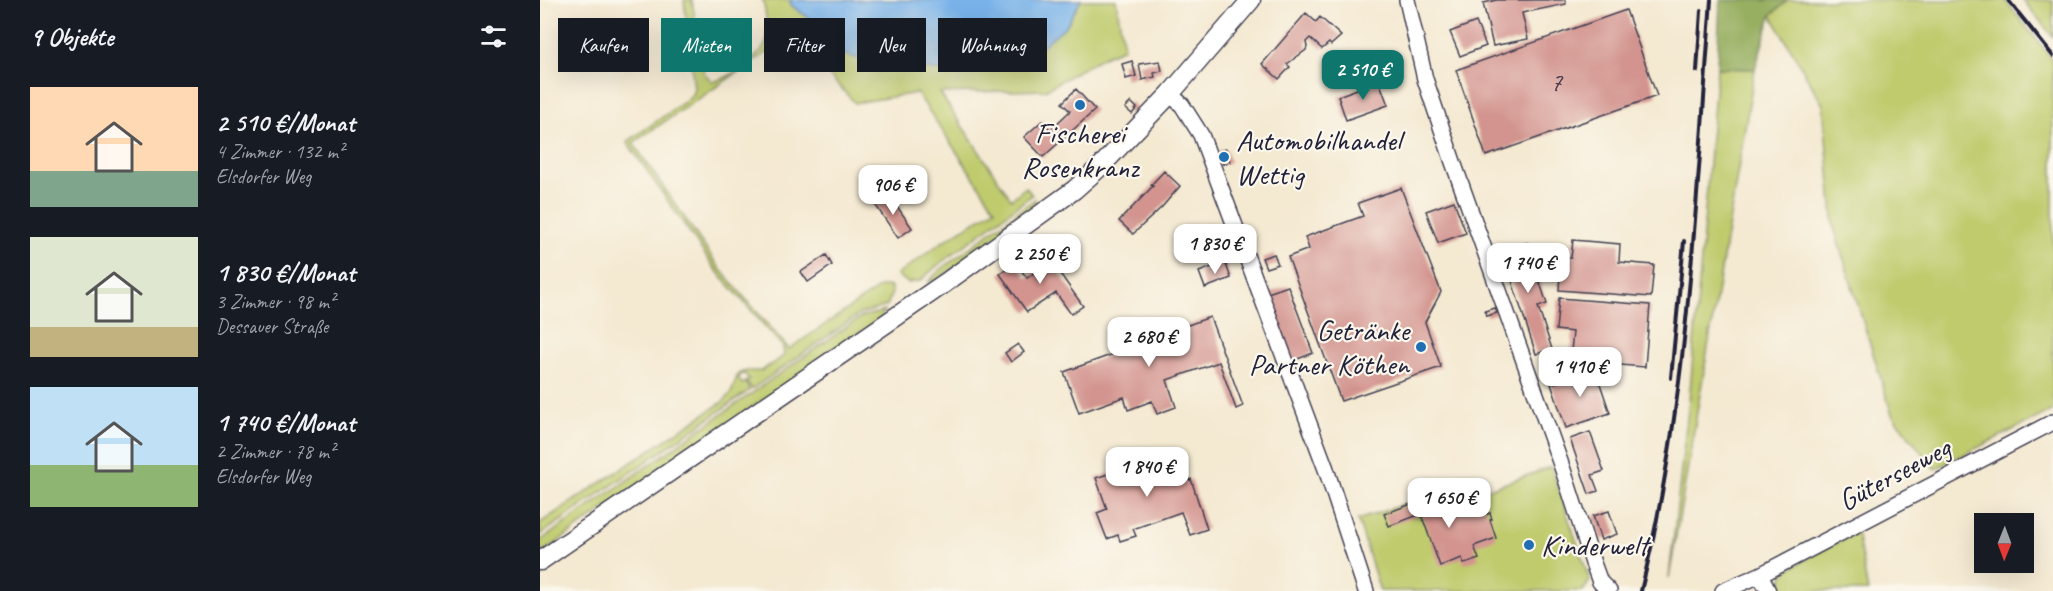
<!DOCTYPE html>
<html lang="de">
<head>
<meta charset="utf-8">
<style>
  body { margin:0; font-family:Caveat,sans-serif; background:#20242c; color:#f1f3f6; height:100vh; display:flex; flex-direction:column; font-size:22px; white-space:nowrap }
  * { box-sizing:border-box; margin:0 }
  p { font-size:20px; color:#9ea1a6 }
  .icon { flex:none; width:33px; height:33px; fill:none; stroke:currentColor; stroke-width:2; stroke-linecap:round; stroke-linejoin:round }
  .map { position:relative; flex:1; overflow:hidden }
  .sheet { display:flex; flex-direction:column; background:#171b24; width:540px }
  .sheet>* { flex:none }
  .hud { position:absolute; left:18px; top:18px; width:570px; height:54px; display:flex; gap:12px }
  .needle { width:39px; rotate:181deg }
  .buttons { position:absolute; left:1434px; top:513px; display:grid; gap:12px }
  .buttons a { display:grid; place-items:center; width:60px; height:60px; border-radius:0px; background:#171b24; box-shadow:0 6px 24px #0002; font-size:30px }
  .price { position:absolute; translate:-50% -51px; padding:0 14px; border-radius:12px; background:#fff; color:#222; font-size:20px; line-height:39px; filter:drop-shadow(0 2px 3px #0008) }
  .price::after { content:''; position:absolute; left:50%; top:36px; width:18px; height:14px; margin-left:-9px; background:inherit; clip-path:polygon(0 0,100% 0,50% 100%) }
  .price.selected { background:#0f766e; color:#fff }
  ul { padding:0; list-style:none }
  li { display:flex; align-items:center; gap:18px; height:150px; padding:0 30px }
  li span { display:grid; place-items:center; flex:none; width:168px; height:120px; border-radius:0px; color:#555 }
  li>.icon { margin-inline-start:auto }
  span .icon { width:72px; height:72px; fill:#fffc; stroke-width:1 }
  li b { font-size:26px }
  h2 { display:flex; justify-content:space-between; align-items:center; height:72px; padding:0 30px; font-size:26px }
  .tag { padding:0 21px; border-radius:0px; background:#171b24; box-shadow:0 6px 24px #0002; font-size:21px; line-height:54px }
  .tag.selected { background:#0f766e; color:#fff }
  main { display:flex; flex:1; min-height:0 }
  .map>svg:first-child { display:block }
  .green { fill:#bfcb6d; stroke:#707654; stroke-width:1.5 }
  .forest { fill:#97af60; stroke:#5c684e; stroke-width:1.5 }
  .water { fill:#79b3ea; stroke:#4e6a92; stroke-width:1.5 }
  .building { fill:#d3948f }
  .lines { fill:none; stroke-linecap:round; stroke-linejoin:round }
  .minor-casing { stroke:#424052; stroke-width:18 }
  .major-casing { stroke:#424052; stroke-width:21 }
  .minor { stroke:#fff; stroke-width:15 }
  .major { stroke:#fff; stroke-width:18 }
  .rail { stroke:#22223b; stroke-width:4 }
  .poi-dot { fill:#1f6fb2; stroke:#fbf7ec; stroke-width:2 }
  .labels { text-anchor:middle; stroke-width:4.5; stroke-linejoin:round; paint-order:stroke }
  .number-label { font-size:27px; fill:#4e3e50 }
  .poi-label { font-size:30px; fill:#22223b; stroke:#fbf7ec; text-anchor:start }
  .street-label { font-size:30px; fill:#22223b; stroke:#fbf7ec }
</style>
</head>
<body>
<main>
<section class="sheet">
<h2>9 Objekte<svg class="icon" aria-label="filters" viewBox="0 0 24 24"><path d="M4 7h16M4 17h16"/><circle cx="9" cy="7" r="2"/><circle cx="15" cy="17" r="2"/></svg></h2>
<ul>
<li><span style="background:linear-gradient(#ffd9b3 70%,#7fa58c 0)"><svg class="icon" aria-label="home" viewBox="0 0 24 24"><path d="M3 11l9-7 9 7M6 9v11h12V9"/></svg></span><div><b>2 510 €/Monat</b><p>4 Zimmer · 132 m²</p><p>Elsdorfer Weg</p></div></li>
<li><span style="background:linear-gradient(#dfe7d0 75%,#c2b280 0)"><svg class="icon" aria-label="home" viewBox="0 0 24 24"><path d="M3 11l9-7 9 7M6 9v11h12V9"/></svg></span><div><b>1 830 €/Monat</b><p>3 Zimmer · 98 m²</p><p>Dessauer Straße</p></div></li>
<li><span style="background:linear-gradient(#bfe0f5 65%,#8fb573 0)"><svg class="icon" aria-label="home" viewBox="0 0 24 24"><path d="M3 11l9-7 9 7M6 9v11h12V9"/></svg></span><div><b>1 740 €/Monat</b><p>2 Zimmer · 78 m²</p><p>Elsdorfer Weg</p></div></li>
</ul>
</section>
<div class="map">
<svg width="1513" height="591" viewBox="0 0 1513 591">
  <rect width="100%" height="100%" fill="#fbf7ec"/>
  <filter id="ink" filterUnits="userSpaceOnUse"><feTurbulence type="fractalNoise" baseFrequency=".0167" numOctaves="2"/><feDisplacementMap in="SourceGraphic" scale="12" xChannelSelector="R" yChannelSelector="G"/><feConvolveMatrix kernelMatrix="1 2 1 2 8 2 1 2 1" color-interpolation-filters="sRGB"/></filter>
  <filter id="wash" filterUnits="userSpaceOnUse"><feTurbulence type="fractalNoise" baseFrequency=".008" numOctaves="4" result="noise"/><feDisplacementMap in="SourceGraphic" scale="24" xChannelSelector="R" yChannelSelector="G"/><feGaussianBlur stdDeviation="1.35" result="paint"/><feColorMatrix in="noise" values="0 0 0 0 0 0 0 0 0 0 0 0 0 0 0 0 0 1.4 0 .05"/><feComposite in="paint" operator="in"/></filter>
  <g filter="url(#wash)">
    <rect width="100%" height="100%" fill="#f4e9d1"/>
    <path class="green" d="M144,0H152L164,73L172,81C186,82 225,53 227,39C229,27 225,12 223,0H250L251,5L278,25L302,54L526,26L541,0H576L584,48L563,57L505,90L400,93L471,199L486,187L492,195L398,265L380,281L368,283L357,275L402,242L455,209L377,93L315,103L252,36L93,143L180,269L249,349L340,287L347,286L351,288L352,293L347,306L320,314L212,389L206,381L209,379L204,373L198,378L202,384L205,382L210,390L0,535V523L184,401L191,393L198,374L206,371H221L244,356L243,347L175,269L87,142L144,102L152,95L154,88Z
      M1248,0H1465L1513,60V410L1395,469L1352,415L1294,228L1283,105L1231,15Z
      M1483,0H1513V37Z
      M1177,68L1215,69L1129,578L1150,391Z
      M495,199L496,207L397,280L388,282L400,270Z
      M345,311L341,318L0,554V541L321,317Z
      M1011,467L1050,581L1043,591H840L818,520L901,491L907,504Z
      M1317,532L1328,591H1240L1243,576L1248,569Z"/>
    <path class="forest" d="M1180,0H1248L1231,15L1215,69L1177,68Z"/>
    <path class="water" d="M250,0H541L526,26L483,62L429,73L341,65L302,54L278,25L251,5Z"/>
    <g id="blocks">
      <path class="building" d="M957,0H1025L1026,4L982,13L988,39L953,46L943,3Z
        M1086,10L1117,96L946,156L916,70Z
        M766,13L776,22L780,17L801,36L791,45L789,43L782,49L770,38L766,42L767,47L766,50L747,64L750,67L739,79L722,64Z
        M936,22L946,46L920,56L910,32Z
        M592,61L596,76L586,79L582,64Z
        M620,61L622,71L614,73L615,77L602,80L599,64Z
        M839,81L848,105L806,120L798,96Z
        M536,89L555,110L503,157L484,137L502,121L510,130L530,111L522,103Z
        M591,102L597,108L592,114L585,108Z
        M686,149L690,162L683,164L679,151Z
        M624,171L640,186L622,207L593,234L579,221L613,186L611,185Z
        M861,188L901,292L885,322L901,367L801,401L748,257L769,249L765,237L823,216L818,203Z
        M348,193L372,228L358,238L334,203Z
        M914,201L926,233L898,243L886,211Z
        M1033,240L1080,244L1079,262L1114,265L1111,297L1019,290L1021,257L1031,258Z
        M987,243L1007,304L998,307L1012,349L996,354L962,251Z
        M504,251L543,306L531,314L516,293L487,312L460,274L476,263L487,278L500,269L493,259Z
        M734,254L738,264L726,268L722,258Z
        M286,255L292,265L268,282L261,272Z
        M685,262L691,278L665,288L659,272Z
        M748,286L773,353L750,362L725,294Z
        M1019,298L1110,305L1105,367L1030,361L1033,332L1016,330Z
        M955,308L957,313L947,316L945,311Z
        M670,317L703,406L696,409L679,362L627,380L636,407L617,414L612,401L588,410L584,397L539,413L524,372L587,349L579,327L597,320L604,341Z
        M478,344L484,352L471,362L465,353Z
        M1055,369L1070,413L1026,428L1011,384Z
        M1050,432L1064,471L1052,475L1058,491L1049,494L1030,439Z
        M631,452L642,483L651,479L667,529L650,535L641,512L593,529L596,536L580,541L578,535L567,539L557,513L567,509L556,478Z
        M896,495L903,516L918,511L922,512L943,505L947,514L950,513L952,519L950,520L956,538L934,546L939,559L924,564L922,558L900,566L881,514L849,526L844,514Z
        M1069,511L1077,534L1061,540L1053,516Z"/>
    </g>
  </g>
  <g filter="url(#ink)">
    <use href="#blocks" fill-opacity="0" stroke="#424052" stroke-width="1.5"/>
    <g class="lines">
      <defs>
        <path id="minor" d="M867,0L885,79L913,162L1023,470L1053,563L1060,582L1069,591
          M630,94L642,105L661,135L786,469L826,591
          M1220,575L1228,591
          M1183,591L1220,575L1513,422"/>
        <path id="major" d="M0,561L405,283L534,190L560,167L630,94L711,0"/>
      </defs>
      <use href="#minor" class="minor-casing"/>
      <use href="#major" class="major-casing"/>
      <use href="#minor" class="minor"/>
      <use href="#major" class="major"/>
      <path class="rail" d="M1468,0L1513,56
        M1157,71L1161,11
        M1131,378L1144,241
        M1101,591C1149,398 1156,198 1171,0"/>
    </g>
  </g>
  <g class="poi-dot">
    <circle cx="540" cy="105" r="6"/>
    <circle cx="684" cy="157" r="6"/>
    <circle cx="881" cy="347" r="6"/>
    <circle cx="989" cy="545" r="6"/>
  </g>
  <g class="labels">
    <g class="number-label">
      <text x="1016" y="91">7</text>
    </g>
    <g class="poi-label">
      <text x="540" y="143" text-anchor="middle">Fischerei<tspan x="540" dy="34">Rosenkranz</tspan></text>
      <text x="696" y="150">Automobilhandel<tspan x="696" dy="34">Wettig</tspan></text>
      <text x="869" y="340" text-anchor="end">Getränke<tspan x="869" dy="34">Partner Köthen</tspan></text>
      <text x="1001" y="555">Kinderwelt</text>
    </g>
    <g class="street-label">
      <text transform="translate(1354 474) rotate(-28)" y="10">Güterseeweg</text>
    </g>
  </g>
</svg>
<div class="buttons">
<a><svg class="needle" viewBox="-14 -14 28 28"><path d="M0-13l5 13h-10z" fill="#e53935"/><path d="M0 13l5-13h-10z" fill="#9ea1a6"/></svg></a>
</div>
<b class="price selected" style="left:823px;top:101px">2 510 €</b>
<b class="price" style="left:353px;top:216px">906 €</b>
<b class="price" style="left:675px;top:275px">1 830 €</b>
<b class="price" style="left:500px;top:285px">2 250 €</b>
<b class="price" style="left:988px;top:294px">1 740 €</b>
<b class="price" style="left:609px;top:368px">2 680 €</b>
<b class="price" style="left:1040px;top:398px">1 410 €</b>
<b class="price" style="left:607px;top:498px">1 840 €</b>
<b class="price" style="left:909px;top:529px">1 650 €</b>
<div class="hud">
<a class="tag">Kaufen</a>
<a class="tag selected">Mieten</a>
<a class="tag">Filter</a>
<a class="tag">Neu</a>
<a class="tag">Wohnung</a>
</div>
</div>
</main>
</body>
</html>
